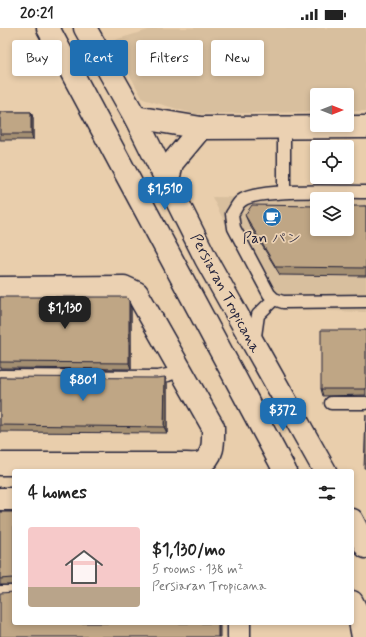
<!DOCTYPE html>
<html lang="en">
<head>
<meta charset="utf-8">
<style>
  body { margin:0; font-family:Mynerve,"Klee One",sans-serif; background:#f2f2f2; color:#222; height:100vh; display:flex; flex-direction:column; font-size:15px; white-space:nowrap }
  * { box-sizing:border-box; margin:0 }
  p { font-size:13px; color:#767676 }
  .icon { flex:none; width:22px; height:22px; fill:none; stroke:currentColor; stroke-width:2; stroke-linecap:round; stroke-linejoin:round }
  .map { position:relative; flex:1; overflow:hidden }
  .drawer { position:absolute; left:12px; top:441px; width:342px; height:156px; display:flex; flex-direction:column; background:#fff; border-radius:4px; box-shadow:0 2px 6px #0003 }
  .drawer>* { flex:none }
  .hud { position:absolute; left:12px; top:12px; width:342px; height:36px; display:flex; gap:8px }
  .needle { width:26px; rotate:90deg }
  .tools { position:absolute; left:310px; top:60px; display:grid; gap:8px }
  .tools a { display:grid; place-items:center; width:44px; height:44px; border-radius:4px; background:#fff; box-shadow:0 2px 6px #0003; font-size:20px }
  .price { position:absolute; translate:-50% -34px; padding:0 9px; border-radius:8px; background:#1f6fb2; color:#fff; font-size:13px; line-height:26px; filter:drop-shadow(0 1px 2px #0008) }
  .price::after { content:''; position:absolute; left:50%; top:24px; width:12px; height:9px; margin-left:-6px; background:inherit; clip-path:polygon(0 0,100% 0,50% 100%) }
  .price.selected { background:#222; color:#fff }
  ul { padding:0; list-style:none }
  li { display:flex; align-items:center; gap:12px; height:100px; padding:0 16px }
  li span { display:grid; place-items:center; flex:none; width:112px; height:80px; border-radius:4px; color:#555 }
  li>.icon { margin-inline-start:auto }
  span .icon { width:48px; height:48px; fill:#fffc; stroke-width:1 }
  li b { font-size:17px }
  h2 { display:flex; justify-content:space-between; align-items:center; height:48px; padding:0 16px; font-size:17px }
  .pill { padding:0 14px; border-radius:4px; background:#fff; box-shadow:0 2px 6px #0003; font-size:14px; line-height:36px }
  .pill.selected { background:#1f6fb2; color:#fff }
  .status { display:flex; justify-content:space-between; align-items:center; height:28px; padding:0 20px; background:#fff; direction:ltr }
  .status svg { height:11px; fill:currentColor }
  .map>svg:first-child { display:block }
  .built { fill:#d8bf9e; fill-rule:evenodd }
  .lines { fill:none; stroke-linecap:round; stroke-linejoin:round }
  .service-casing { stroke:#22223b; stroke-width:15 }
  .minor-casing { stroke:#22223b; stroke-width:25 }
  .tertiary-casing { stroke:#22223b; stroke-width:25 }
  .secondary-casing { stroke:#22223b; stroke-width:25 }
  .service { stroke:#ebd1b2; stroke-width:12 }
  .minor { stroke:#ebd1b2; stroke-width:22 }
  .tertiary { stroke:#ebd1b2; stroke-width:22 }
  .secondary { stroke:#ebd1b2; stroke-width:22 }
  .wall { fill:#a48f72; stroke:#22223b }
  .shaded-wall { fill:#86745d; stroke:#22223b }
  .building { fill:#bfa685; stroke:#22223b }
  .labels { text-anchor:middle; stroke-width:3.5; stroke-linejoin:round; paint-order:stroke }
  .poi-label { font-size:15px; fill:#22223b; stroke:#ebd1b2 }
  .street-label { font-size:15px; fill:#22223b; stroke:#ebd1b2 }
</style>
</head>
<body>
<div class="status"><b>20:21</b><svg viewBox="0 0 49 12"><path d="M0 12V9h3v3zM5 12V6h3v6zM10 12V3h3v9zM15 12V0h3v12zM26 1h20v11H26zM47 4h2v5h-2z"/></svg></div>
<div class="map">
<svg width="366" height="609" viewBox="0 0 366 609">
  <rect width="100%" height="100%" fill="#e9ceac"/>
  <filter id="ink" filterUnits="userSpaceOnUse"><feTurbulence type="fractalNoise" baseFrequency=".025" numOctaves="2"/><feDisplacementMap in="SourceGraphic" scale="8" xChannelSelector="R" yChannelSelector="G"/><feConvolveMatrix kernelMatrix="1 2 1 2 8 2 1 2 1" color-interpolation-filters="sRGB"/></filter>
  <g filter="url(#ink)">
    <path class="built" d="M155,0H366V83H347V67H317V84L194,86L143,71L111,13Z
      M212,169L366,171V284L268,281ZM317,171H347V201H317Z"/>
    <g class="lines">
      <defs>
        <path id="service" d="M284,100V164
          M366,164C343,164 256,160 241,173C237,176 235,182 232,186L234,200L269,266L274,271L283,274L366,273
          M254,315L258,287L274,271
          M0,348L158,349L168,347L181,342
          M331,375H366
          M0,564H14"/>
        <path id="minor" d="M0,260L124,259L137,265L213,399C213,411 215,429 201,435C196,437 187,436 182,436H0
          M0,471H14
          M239,595V609"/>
        <path id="tertiary" d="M135,89L201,100L366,99
          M168,152L172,135L201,100"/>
        <path id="secondary" d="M48,0L285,443
          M85,0L135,89L206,231L325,443
          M352,492L366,519
          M352,574L359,588L363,609"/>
      </defs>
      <use href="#service" class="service-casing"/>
      <use href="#minor" class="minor-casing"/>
      <use href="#tertiary" class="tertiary-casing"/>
      <use href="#secondary" class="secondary-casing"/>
      <use href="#service" class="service"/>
      <use href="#minor" class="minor"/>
      <use href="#tertiary" class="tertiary"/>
      <use href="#secondary" class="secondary"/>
    </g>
    <path class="wall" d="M0,84H31L33,90V112H0Z
      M366,178V248L280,247L249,196L245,187Z
      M0,269L131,280V341L0,340Z
      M366,302V367L323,368L321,361Z
      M0,349L167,355V405L0,404Z
      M0,484H14V557H0Z"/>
    <path class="shaded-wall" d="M31,84L33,90V112L31,106Z
      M129,273L131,280V341L129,335Z
      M165,349L167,355V405L164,399Z
      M218,595H220V609H218Z"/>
    <path class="building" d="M0,84H31V106H0Z
      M252,177L317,178V201H347V178H366V240L276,239L245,187Z
      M0,269H126L129,273V335L0,334Z
      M321,302H366V361H321Z
      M0,349L156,350L165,349L164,399L0,397Z
      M366,387V440H364Z
      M0,484H14V551L12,550L0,551Z
      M14,564V595H218V609H0V565Z"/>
  </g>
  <defs>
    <symbol id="cafe-disc" viewBox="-11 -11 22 22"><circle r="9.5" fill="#1f6fb2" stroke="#ebd1b2"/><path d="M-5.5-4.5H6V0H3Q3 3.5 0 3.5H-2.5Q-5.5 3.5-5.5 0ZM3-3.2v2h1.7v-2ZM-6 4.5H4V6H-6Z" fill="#fff"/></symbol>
  </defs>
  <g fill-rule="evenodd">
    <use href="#cafe-disc" x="261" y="178" width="22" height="22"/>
  </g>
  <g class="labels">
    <g class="poi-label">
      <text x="272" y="215">Pan パン</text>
    </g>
    <g class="street-label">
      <text transform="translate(226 265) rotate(62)" y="5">Persiaran Tropicana</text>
    </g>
  </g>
</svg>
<div class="tools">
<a><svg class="needle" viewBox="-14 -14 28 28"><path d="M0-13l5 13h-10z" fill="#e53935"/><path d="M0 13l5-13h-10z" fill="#767676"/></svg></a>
<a><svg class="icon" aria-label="locate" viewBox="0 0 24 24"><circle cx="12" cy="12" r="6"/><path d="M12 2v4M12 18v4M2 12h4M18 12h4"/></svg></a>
<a><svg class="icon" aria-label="layers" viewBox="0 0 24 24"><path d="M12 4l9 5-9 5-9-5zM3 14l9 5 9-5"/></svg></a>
</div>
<b class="price" style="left:165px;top:183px">$1,510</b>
<b class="price selected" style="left:65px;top:302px">$1,130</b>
<b class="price" style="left:83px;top:374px">$801</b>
<b class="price" style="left:283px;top:404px">$372</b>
<div class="hud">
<a class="pill">Buy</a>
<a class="pill selected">Rent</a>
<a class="pill">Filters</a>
<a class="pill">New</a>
</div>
<section class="drawer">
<h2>4 homes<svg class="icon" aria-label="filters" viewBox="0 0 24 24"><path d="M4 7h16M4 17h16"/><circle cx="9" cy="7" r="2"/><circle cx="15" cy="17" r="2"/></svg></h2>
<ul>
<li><span style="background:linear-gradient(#f6c9c9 75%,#b9a48a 0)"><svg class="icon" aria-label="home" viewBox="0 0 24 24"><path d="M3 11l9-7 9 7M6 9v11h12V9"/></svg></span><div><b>$1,130/mo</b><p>5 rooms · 138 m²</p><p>Persiaran Tropicana</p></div></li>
</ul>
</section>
</div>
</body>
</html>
